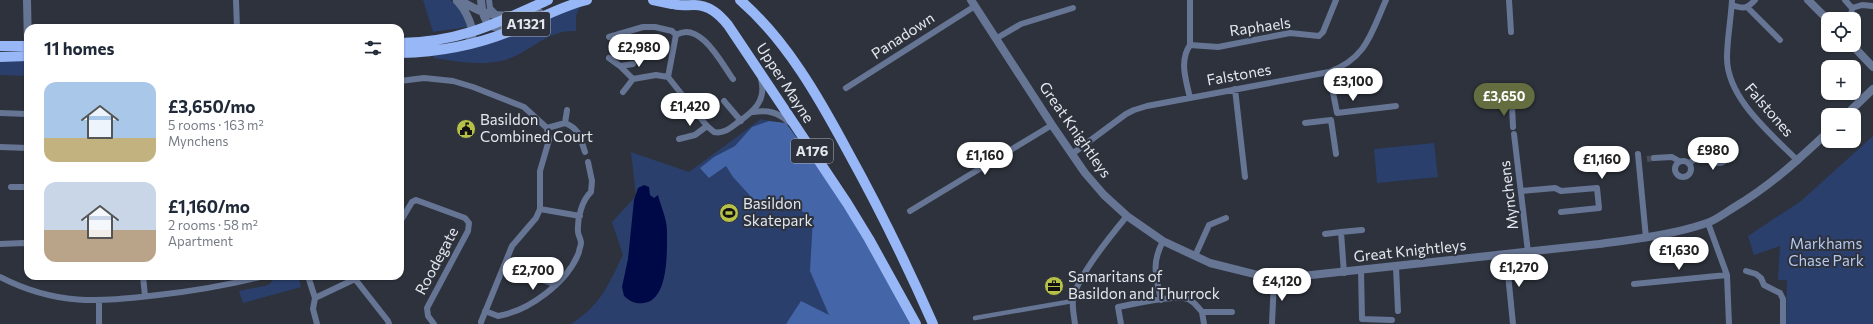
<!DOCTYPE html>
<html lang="en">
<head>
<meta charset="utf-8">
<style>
  body { margin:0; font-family:Commissioner,sans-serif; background:#f2f2f3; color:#1f2937; height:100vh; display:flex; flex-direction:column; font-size:15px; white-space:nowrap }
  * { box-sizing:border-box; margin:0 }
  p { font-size:13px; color:#747a83 }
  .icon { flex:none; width:22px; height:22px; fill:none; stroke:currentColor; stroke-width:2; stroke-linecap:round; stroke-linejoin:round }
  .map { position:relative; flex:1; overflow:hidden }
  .sheet { position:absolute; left:24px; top:24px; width:380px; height:256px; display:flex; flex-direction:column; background:#fff; border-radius:12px; box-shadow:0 1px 3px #0004 }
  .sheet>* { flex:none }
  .fabs { position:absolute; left:1821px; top:12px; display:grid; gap:8px }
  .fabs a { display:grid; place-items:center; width:40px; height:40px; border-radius:8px; background:#fff; box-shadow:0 1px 3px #0004; font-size:20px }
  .price { position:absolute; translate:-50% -34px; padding:0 9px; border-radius:14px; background:#fff; color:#222; font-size:13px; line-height:26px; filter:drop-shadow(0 1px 2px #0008) }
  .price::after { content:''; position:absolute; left:50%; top:24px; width:12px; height:9px; margin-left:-6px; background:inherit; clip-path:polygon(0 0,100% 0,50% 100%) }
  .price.active { background:#636d3f; color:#fff }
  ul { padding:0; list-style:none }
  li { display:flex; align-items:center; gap:12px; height:100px; padding:0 20px }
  li span { display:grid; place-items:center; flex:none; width:112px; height:80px; border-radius:12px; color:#555 }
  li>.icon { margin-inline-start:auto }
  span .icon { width:48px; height:48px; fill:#fffc; stroke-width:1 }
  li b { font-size:17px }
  h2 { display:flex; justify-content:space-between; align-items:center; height:48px; padding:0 20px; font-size:17px }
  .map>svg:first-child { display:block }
  .green { fill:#2a3f6c }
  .forest { fill:#4565a9 }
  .water { fill:#000948 }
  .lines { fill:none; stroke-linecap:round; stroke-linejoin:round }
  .minor-tunnel { stroke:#484d57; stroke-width:6; stroke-dasharray:6 3; stroke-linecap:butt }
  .pedestrian { stroke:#667594; stroke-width:4.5 }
  .minor { stroke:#667594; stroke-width:6 }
  .tertiary { stroke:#667594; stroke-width:8 }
  .primary { stroke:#98b7f6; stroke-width:10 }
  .labels { text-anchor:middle; stroke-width:4; stroke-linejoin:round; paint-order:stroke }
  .shield { fill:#2d323c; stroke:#adb1b9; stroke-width:1 }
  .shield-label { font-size:14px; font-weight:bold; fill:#e4e8ee }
  .street-label { font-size:15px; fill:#e4e8ee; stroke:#2d323c }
  .poi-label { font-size:15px; fill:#e4e8ee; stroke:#2d323c; text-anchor:start }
  .park-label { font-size:15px; fill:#b4c7ed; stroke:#2d323c }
</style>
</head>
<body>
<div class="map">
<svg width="1873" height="324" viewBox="0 0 1873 324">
  <rect width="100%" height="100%" fill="#2d323c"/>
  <path class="green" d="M423,0H450C460,6 464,16 467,27L433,32Z
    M581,4L576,16V31C545,30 532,52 505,60C483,66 457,62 434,58V52Z
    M28,59V76L0,75V60Z
    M761,119L783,124L913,324H571C601,305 608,285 623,255L612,222L636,196L631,152L689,172Z
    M1873,136V324H1786L1787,280H1778L1780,246L1754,255L1748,236L1801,201Z
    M1434,143L1438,177L1377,183L1374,149Z
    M287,276H298L301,287L243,303L239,291L269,285L273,280Z"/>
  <path class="forest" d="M769,121L786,123L844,203L913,324H786L801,301L829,315L810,271L813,218L794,206H765L753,199L733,177L726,166L709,178L700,168L714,157L735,146L752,127Z"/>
  <path class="water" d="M644,185L649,187L650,195L654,198L658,195C661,207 667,219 667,231C667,250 669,300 644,303C635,304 631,302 624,296L622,287L628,259L634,200L638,188Z"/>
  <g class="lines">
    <path class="minor-tunnel" d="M1647,159L1654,158"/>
    <path class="pedestrian" d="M975,318L1073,301"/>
    <path class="minor" d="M236,0L237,28
      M489,0L490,8L497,15
      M1509,0L1511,32
      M1732,0C1731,19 1727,39 1727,58C1727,98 1771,134 1798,161
      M1845,0L1852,8L1851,19
      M1732,5C1743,9 1747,9 1755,0
      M1748,8L1780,40
      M1852,8L1862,5L1873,6
      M676,35L668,77L707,126L714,132C724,134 730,128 737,123C753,112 767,101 761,79
      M609,37L643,27H655L672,31L676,35C700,20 722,64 733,79
      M997,38L1021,24L1073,8
      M1190,45L1218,47L1290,33L1319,36L1323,32L1336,0
      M609,58L620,66
      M633,64L620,66L633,79
      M1329,72L1337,113L1396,106
      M400,81L424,78L453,81L473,87L524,107L547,128L549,140L540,171V209L536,218L512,246L481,322
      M846,88L975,6
      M1235,89L1245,177
      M623,92L633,79L656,75L668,77
      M1190,98C1186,80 1179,61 1190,45V0
      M724,101L741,121
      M1512,106L1513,127
      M753,112C769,110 777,112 789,122
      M0,113L28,114
      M565,123L567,110
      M1305,123L1331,120L1336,154
      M547,128L565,123C580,129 580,138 585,152
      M1514,134L1528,252
      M679,139L695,135L707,126
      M0,147L28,148
      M1711 155a8 8 0 1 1 16 0a8 8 0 1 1-16 0Z
      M1072,154L1126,114L1134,110L1147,106L1329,72C1367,58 1371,33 1386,0
      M1638,154L1646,238
      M1654,158L1672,157L1679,161
      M1675 169a8 8 0 1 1 16 0a8 8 0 1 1-16 0Z
      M1689,163L1699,157L1711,155
      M11,187H28
      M1522,191L1555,188L1561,191L1597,188L1599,208L1561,212
      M540,209L580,216
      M910,211L1052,125
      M400,222L412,202L416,200L465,218L469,223L468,231L427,308L428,316L434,324
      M1708,223L1727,275L1729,324
      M1325,234L1341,232
      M0,244L24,243L28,245
      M1506,254L1513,324
      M1195,256L1209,225L1226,218
      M504,265L556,285
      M1396,267L1398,311
      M1361,270L1362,319L1392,320
      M1746,271L1756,274L1761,278L1764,285L1780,293L1783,299V324
      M1344,273L1341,232L1362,230
      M143,276L145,296
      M308,276L315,298L313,309L317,324
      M0,277C56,306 98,302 158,295C194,291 229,285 264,276
      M1634,284L1727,275
      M315,298L355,279L388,321L389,324
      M1161,300C1156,276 1151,264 1163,241
      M485,311L498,316C529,311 568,282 579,252C579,249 581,246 581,243C581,239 578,235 578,232C577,219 582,200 591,192L592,181L588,162
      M99,324V300
      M1075,324C1074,316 1072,307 1073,299C1077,277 1112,234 1127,216
      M1121,324L1118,307C1134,304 1168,296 1183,298C1191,298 1197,306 1202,312
      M1204,324L1202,312H1232
      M1272,324L1274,279"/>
    <path class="tertiary" d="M460,0C476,10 491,18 511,15
      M481,0C484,46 513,23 540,13
      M971,0L1052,125L1085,173L1104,195L1127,216L1163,241L1210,263L1274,279L1599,244C1635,239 1672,235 1707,223C1716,220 1725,213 1733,208C1770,186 1797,161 1828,132
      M1808,0L1828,20
      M457,1C466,10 474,27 472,39L465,45
      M1852,45L1873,67
      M26,51L28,46L27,0
      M1846,115L1873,89"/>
    <path class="primary" d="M653,0L672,4
      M666,0C675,7 683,5 694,5C709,5 719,14 728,25L847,203L869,239L916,324
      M740,0C786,40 818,96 847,150C878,206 907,265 933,324
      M400,43C460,42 495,24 548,0
      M0,46H28
      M400,53C437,52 473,46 508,32C534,22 558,7 587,0
      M0,57L28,56"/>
  </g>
  <defs>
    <symbol id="civic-disc" viewBox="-11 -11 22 22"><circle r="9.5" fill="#b7c148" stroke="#2d323c"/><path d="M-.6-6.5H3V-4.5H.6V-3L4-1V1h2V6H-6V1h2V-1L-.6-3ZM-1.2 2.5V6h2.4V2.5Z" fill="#111"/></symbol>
    <symbol id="stadium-disc" viewBox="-11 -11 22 22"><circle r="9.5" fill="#b7c148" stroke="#2d323c"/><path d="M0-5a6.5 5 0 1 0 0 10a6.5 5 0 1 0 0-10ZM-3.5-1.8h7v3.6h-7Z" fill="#111"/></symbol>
    <symbol id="office-disc" viewBox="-11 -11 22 22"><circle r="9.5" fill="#b7c148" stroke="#2d323c"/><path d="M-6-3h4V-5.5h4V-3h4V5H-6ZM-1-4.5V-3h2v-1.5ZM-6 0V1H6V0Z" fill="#111"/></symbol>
  </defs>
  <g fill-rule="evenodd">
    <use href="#civic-disc" x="455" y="118" width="22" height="22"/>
    <use href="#stadium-disc" x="718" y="202" width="22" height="22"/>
    <use href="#office-disc" x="1043" y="275" width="22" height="22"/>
  </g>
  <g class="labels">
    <g class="shield">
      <rect x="502" y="12" width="48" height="24" rx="3"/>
      <rect x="791" y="139" width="42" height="24" rx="3"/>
    </g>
    <g class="shield-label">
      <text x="526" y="29">A1321</text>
      <text x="812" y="156">A176</text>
    </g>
    <g class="street-label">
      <text transform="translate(1260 27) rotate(-8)" y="5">Raphaels</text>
      <text transform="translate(903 36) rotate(-33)" y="5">Panadown</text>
      <text transform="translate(1239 75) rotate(-10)" y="5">Falstones</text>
      <text transform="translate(785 83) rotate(57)" y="5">Upper Mayne</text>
      <text transform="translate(1769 110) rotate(49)" y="5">Falstones</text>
      <text transform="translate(1075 130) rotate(55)" y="5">Great Knightleys</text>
      <text transform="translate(1509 195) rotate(-97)" y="5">Mynchens</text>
      <text transform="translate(1410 251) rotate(-6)" y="5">Great Knightleys</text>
      <text transform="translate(437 261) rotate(-62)" y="5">Roodegate</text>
    </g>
    <g class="poi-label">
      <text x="480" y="125">Basildon<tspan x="480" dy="17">Combined Court</tspan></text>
      <text x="743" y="209">Basildon<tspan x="743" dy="17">Skatepark</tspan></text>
      <text x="1068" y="282">Samaritans of<tspan x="1068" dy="17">Basildon and Thurrock</tspan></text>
    </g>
    <g class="park-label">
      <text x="1826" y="249">Markhams<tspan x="1826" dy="17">Chase Park</tspan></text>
    </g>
  </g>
</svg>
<div class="fabs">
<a><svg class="icon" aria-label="locate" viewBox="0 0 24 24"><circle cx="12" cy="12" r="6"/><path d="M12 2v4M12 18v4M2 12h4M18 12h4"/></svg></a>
<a>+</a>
<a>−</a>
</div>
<b class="price" style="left:639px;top:68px">£2,980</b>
<b class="price" style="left:1353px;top:102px">£3,100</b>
<b class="price active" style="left:1504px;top:117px">£3,650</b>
<b class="price" style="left:690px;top:127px">£1,420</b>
<b class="price" style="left:1713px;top:171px">£980</b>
<b class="price" style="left:985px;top:176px">£1,160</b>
<b class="price" style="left:1602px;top:180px">£1,160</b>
<b class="price" style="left:1679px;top:271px">£1,630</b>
<b class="price" style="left:1519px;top:288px">£1,270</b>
<b class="price" style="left:533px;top:291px">£2,700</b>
<b class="price" style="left:1282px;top:302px">£4,120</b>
<section class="sheet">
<h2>11 homes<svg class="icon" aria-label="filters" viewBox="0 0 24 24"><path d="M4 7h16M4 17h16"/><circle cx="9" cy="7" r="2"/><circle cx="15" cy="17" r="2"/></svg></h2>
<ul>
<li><span style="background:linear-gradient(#a9c7e8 70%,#c2b280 0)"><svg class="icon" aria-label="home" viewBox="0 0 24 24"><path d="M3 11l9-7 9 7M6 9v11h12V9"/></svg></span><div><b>£3,650/mo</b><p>5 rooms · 163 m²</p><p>Mynchens</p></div></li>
<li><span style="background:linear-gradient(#c9d6e8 60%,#b9a48a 0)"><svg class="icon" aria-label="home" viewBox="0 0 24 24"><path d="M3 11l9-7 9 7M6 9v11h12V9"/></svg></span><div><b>£1,160/mo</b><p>2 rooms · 58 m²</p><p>Apartment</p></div></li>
</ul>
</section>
</div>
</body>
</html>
